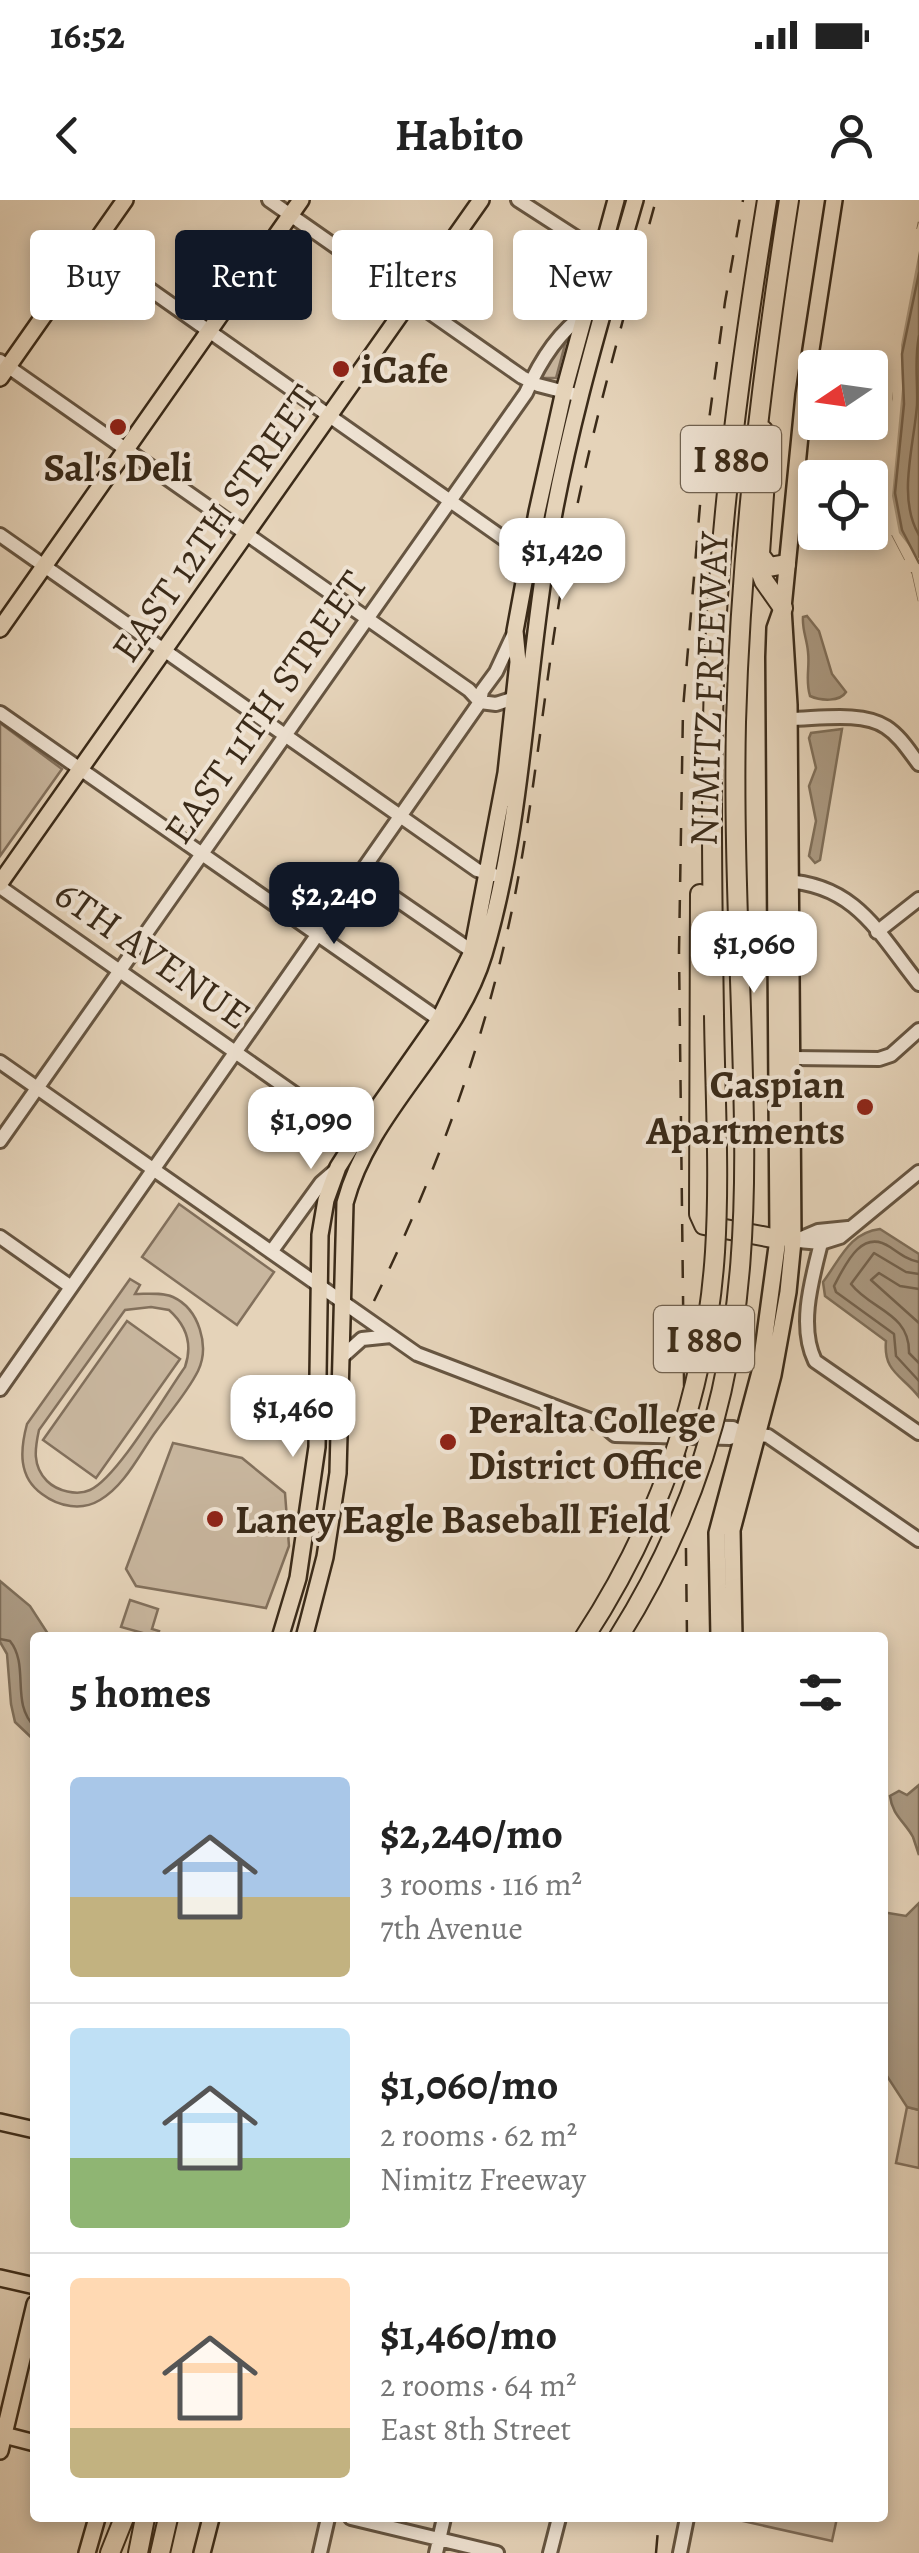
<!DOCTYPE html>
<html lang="en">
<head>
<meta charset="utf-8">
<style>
  body { margin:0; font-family:Alegreya,serif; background:#f6f6f6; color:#222; height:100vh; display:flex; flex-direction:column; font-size:38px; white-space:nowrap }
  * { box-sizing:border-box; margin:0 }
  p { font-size:32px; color:#767676 }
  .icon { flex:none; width:55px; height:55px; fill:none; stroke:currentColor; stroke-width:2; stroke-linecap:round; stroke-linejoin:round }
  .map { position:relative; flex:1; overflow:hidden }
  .details { position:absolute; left:30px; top:1432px; width:858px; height:890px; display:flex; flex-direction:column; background:#fff; border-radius:10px; box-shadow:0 5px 15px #0003 }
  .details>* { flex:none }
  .hud { position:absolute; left:30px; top:30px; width:860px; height:90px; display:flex; gap:20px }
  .needle { width:65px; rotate:257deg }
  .buttons { position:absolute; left:798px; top:150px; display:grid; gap:20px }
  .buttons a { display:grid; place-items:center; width:90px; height:90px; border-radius:10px; background:#fff; box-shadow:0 5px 15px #0003; font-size:50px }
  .price { position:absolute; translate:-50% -85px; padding:0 22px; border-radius:20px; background:#fff; color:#222; font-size:32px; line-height:65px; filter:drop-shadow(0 2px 5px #0008) }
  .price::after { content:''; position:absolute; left:50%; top:60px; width:30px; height:22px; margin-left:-15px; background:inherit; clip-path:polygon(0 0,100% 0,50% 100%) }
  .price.current { background:#111827; color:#fff }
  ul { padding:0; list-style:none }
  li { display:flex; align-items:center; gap:30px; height:250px; padding:0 40px }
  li+li { border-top:2px solid #e0e0e0 }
  li span { display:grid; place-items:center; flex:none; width:280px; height:200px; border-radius:10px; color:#555 }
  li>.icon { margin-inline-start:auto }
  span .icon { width:120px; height:120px; fill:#fffc; stroke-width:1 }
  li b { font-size:42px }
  h2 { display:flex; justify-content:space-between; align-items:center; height:120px; padding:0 40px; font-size:42px }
  .chip { padding:0 35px; border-radius:10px; background:#fff; box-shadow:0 5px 15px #0003; font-size:35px; line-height:90px }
  .chip.current { background:#111827; color:#fff }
  .status { display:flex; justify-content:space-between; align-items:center; height:70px; padding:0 50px; background:#fff; direction:ltr }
  .status svg { height:28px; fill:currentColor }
  header { display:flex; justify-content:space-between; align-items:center; height:130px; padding:0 40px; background:#fff; font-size:45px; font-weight:700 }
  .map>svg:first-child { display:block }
  .green { fill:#c8b69e; stroke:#82705c; stroke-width:2.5; fill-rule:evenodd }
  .water { fill:#ab9a83; stroke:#7e6e59; stroke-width:2.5 }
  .pier { fill:#e5d3b9 }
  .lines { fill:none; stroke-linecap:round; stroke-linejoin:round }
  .shore { stroke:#73624e; stroke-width:2.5 }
  .minor-casing { stroke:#665541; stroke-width:18 }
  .major-casing { stroke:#3b2b19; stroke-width:20 }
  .highway-casing { stroke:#3b2b19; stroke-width:22 }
  .minor { stroke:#eee2d2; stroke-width:12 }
  .major { stroke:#e5d3b9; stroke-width:15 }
  .highway { stroke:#e5d3b9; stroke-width:18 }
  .rail { stroke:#3b2b19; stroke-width:2.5; stroke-dasharray:18 18; stroke-linecap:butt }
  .highway-bridge-casing { stroke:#3b2b19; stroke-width:22; stroke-linecap:butt }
  .highway-bridge { stroke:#e5d3b9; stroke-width:18 }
  .poi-dot { fill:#8f2418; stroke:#eee2d2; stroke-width:4 }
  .labels { text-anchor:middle; stroke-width:8; stroke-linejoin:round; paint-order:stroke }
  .shield { fill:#eee2d2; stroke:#716250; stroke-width:2.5 }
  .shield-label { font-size:38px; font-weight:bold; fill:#3b2b19 }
  .poi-label { font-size:40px; font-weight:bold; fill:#3b2b19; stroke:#eee2d2; text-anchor:start }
  .street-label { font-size:40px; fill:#3b2b19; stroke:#eee2d2 }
</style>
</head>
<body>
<div class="status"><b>16:52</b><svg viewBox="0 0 49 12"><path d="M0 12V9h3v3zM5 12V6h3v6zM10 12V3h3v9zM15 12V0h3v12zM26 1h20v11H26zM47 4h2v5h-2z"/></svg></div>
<header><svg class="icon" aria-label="back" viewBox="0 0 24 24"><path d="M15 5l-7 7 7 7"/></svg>Habito<svg class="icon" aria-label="person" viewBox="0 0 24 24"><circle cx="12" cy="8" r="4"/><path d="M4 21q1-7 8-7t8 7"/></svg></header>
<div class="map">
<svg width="919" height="2353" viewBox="0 0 919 2353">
  <rect width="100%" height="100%" fill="#e5d3b9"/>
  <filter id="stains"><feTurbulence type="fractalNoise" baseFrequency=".002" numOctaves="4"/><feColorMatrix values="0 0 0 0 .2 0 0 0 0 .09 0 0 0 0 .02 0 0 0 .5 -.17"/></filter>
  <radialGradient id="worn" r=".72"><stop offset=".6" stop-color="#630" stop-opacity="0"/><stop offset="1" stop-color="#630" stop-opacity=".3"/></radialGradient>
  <path class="green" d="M568,133L556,178H540L541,168Z
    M0,523L62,569L0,656Z
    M179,1004L274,1072L237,1125L142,1057Z
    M130,1079L140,1085L135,1094C147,1094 162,1092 173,1097C199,1109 210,1146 198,1171C187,1193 168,1214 154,1234C138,1257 124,1286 100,1300C82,1311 59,1307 42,1294C18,1277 20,1250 27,1224ZM151,1107L169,1110C187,1126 193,1144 185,1167C165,1195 118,1277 90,1290C77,1296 57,1291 47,1281C32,1266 35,1248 39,1230L125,1110Z
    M127,1121L180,1159L96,1278L43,1240Z
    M173,1243L242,1258L285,1293L289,1346L266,1408L136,1386L126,1369Z
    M130,1400L158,1409L152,1429L159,1431L157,1437L121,1427Z
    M907,1907L919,1910V1968L896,1963Z
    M739,2318H837L832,2341L738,2320Z"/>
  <path class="water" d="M919,22V401L913,374L892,334L889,253L894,204L892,154Z
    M807,416L819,431L832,474L846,492C840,502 821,501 810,496C805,479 810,468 808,452C807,439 802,430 803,417Z
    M842,529L820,660L815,663L809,656L816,621L809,586L816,568L809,538L811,533Z
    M880,1029L919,1054V1197C902,1175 883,1172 886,1141L825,1096L823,1082C841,1058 849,1033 880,1029Z
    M0,1381L30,1406L50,1437L35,1438V1541L15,1522L11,1504L7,1454L0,1442Z
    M919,1585V1655C917,1649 915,1643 913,1637C905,1622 892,1615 890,1596L899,1591L907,1595Z
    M919,1703V1910L907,1907L883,1870L882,1712L906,1716Z"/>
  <path class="pier" d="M919,22V51L901,145L902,189L892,296L899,333L919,359V404L912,372H907L902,361L905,360L892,335L887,336L880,295L883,294L887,264V216L893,199L887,153L894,135L913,29H917Z"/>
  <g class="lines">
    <path class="shore" d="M919,73L902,154L904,204L895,293L902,330L919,363
      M919,136C914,160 918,181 917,205C914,246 897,298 919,335
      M919,1062C908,1060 900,1054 890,1047C862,1028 846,1063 834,1086L836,1092L894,1134L896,1156L919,1181
      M919,1074L906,1072L874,1053L851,1084C871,1110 910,1113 909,1153L919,1163
      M919,1089L900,1086L879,1073L871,1080L919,1123
      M0,1439L10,1441C30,1466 10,1503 35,1527"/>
    <defs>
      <path id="minor" d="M269,0L522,177L538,185L573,194
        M518,0L608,58
        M91,48L517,348L539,353
        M0,161L469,490L480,502L496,504L521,496
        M0,335L477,670L494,675
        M0,513L447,825
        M789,519C817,519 862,511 886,527C900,536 909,551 919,564
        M360,674L476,754
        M784,681C856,684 879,734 919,784
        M0,687L362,941
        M877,732L919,699
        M793,858L879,859L891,855L919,830
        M0,862L417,1154L603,1225L615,1235L730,1238L743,1233
        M0,941L526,193C539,163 557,133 585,114
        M0,1037L71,1087
        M787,1040L821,1043L840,1037L919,972
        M797,1040L818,1031L848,1028
        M821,1043C812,1079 798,1126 815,1161L919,1233
        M271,1052L321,983L337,969
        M343,1156L362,1139L391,1136
        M0,1189L480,502L482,491L496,472L515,431
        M606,1226L733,1228L743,1233L768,1236L919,1340
        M351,2318L497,2353
        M320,2353L328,2318
        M436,2353L444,2318
        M550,2353L559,2318
        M680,2353L687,2318"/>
      <path id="major" d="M0,178L125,0
        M0,429L301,0
        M0,683L481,0
        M280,1438L298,1378L317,1247L320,1035L326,1000L338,967L357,937L439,820L472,752L506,573L518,462L515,431L537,312L564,191L616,0
        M304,1438L325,1357L338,1273L345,1003C370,909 456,847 484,754C522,627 525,490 546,359C565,237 601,118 635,0
        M719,1438L717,1333L760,1172L778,1039L774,457L775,428L781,411
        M734,1438L732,1330L773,1175L788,1092L793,1041L789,505L783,408L804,195L834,0
        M0,1922L35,1930
        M0,2078L35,2086
        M0,2234L35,2243
        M0,2251L35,2104
        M87,2353L97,2318
        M202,2353L211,2318"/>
      <path id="highway" d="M763,230L767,251L759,368L764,381L783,408
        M759,354L769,367L786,364
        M700,694L699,1014L704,1025L778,1039
        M714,815C712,686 710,558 716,429C724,285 744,142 767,0
        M744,925C742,791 733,656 736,522C741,346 762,173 789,0
        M110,2353L124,2318
        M138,2353L145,2318
        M160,2353L168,2318"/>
    </defs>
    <use href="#minor" class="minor-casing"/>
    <use href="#major" class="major-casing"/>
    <use href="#highway" class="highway-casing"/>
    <use href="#minor" class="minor"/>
    <use href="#major" class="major"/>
    <use href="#highway" class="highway"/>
    <path class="rail" d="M374,1101C437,972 487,837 515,695C537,582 546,466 568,352C590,233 624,117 656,0
      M687,1438L679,752L683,509L704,257L725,102L743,0
      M656,2353L659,2318"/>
    <defs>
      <path id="highway-bridge" d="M584,1438C660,1322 706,1190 715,1052C720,973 715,894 714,815
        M618,1438C723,1271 747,1118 744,925"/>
    </defs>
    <use href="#highway-bridge" class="highway-bridge-casing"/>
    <use href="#highway-bridge" class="highway-bridge"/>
  </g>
  <g class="poi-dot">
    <circle cx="341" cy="169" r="10"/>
    <circle cx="118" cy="227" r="10"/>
    <circle cx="865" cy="907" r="10"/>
    <circle cx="448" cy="1242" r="10"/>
    <circle cx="215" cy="1319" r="10"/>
  </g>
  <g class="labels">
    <g class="shield">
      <rect x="681" y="226" width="100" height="66" rx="8"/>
      <rect x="654" y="1106" width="100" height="66" rx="8"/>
    </g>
    <g class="shield-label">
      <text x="731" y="272">I 880</text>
      <text x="704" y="1152">I 880</text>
    </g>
    <g class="poi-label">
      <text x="361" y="183">iCafe</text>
      <text x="118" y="281" text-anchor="middle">Sal's Deli</text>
      <text x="845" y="898" text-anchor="end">Caspian<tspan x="845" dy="46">Apartments</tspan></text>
      <text x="468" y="1233">Peralta College<tspan x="468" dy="46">District Office</tspan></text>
      <text x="235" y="1333">Laney Eagle Baseball Field</text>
    </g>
    <g class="street-label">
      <text transform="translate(214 323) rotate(-55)" y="14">EAST 12TH STREET</text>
      <text transform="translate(708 489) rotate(-88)" y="14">NIMITZ FREEWAY</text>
      <text transform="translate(265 507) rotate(-55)" y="14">EAST 11TH STREET</text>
      <text transform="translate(153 754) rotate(35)" y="14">6TH AVENUE</text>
    </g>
  </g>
  <rect width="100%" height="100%" filter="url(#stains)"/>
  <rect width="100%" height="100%" fill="url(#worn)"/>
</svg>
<div class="buttons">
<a><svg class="needle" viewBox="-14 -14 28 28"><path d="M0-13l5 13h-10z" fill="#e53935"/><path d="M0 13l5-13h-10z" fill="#767676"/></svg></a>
<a><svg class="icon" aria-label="locate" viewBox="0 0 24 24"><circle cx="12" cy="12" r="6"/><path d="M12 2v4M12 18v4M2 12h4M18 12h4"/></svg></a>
</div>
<b class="price" style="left:562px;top:403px">$1,420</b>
<b class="price current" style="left:334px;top:747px">$2,240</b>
<b class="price" style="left:754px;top:796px">$1,060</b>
<b class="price" style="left:311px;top:972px">$1,090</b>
<b class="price" style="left:293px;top:1260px">$1,460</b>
<div class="hud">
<a class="chip">Buy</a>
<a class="chip current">Rent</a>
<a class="chip">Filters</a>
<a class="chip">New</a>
</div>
<section class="details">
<h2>5 homes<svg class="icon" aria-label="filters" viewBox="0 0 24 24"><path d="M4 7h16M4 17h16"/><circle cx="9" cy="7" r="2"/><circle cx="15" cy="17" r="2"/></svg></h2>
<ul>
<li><span style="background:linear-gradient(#a9c7e8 60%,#c2b280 0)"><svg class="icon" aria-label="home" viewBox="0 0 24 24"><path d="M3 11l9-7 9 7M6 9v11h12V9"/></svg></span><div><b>$2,240/mo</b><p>3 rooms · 116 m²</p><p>7th Avenue</p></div></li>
<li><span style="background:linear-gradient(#bfe0f5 65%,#8fb573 0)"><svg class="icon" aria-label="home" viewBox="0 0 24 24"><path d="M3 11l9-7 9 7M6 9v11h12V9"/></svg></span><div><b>$1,060/mo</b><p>2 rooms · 62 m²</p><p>Nimitz Freeway</p></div></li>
<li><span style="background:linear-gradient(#ffd9b3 75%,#c2b280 0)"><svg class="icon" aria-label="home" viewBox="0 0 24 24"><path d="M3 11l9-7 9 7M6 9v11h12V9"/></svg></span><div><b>$1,460/mo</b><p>2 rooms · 64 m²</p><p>East 8th Street</p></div></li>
</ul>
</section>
</div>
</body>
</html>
